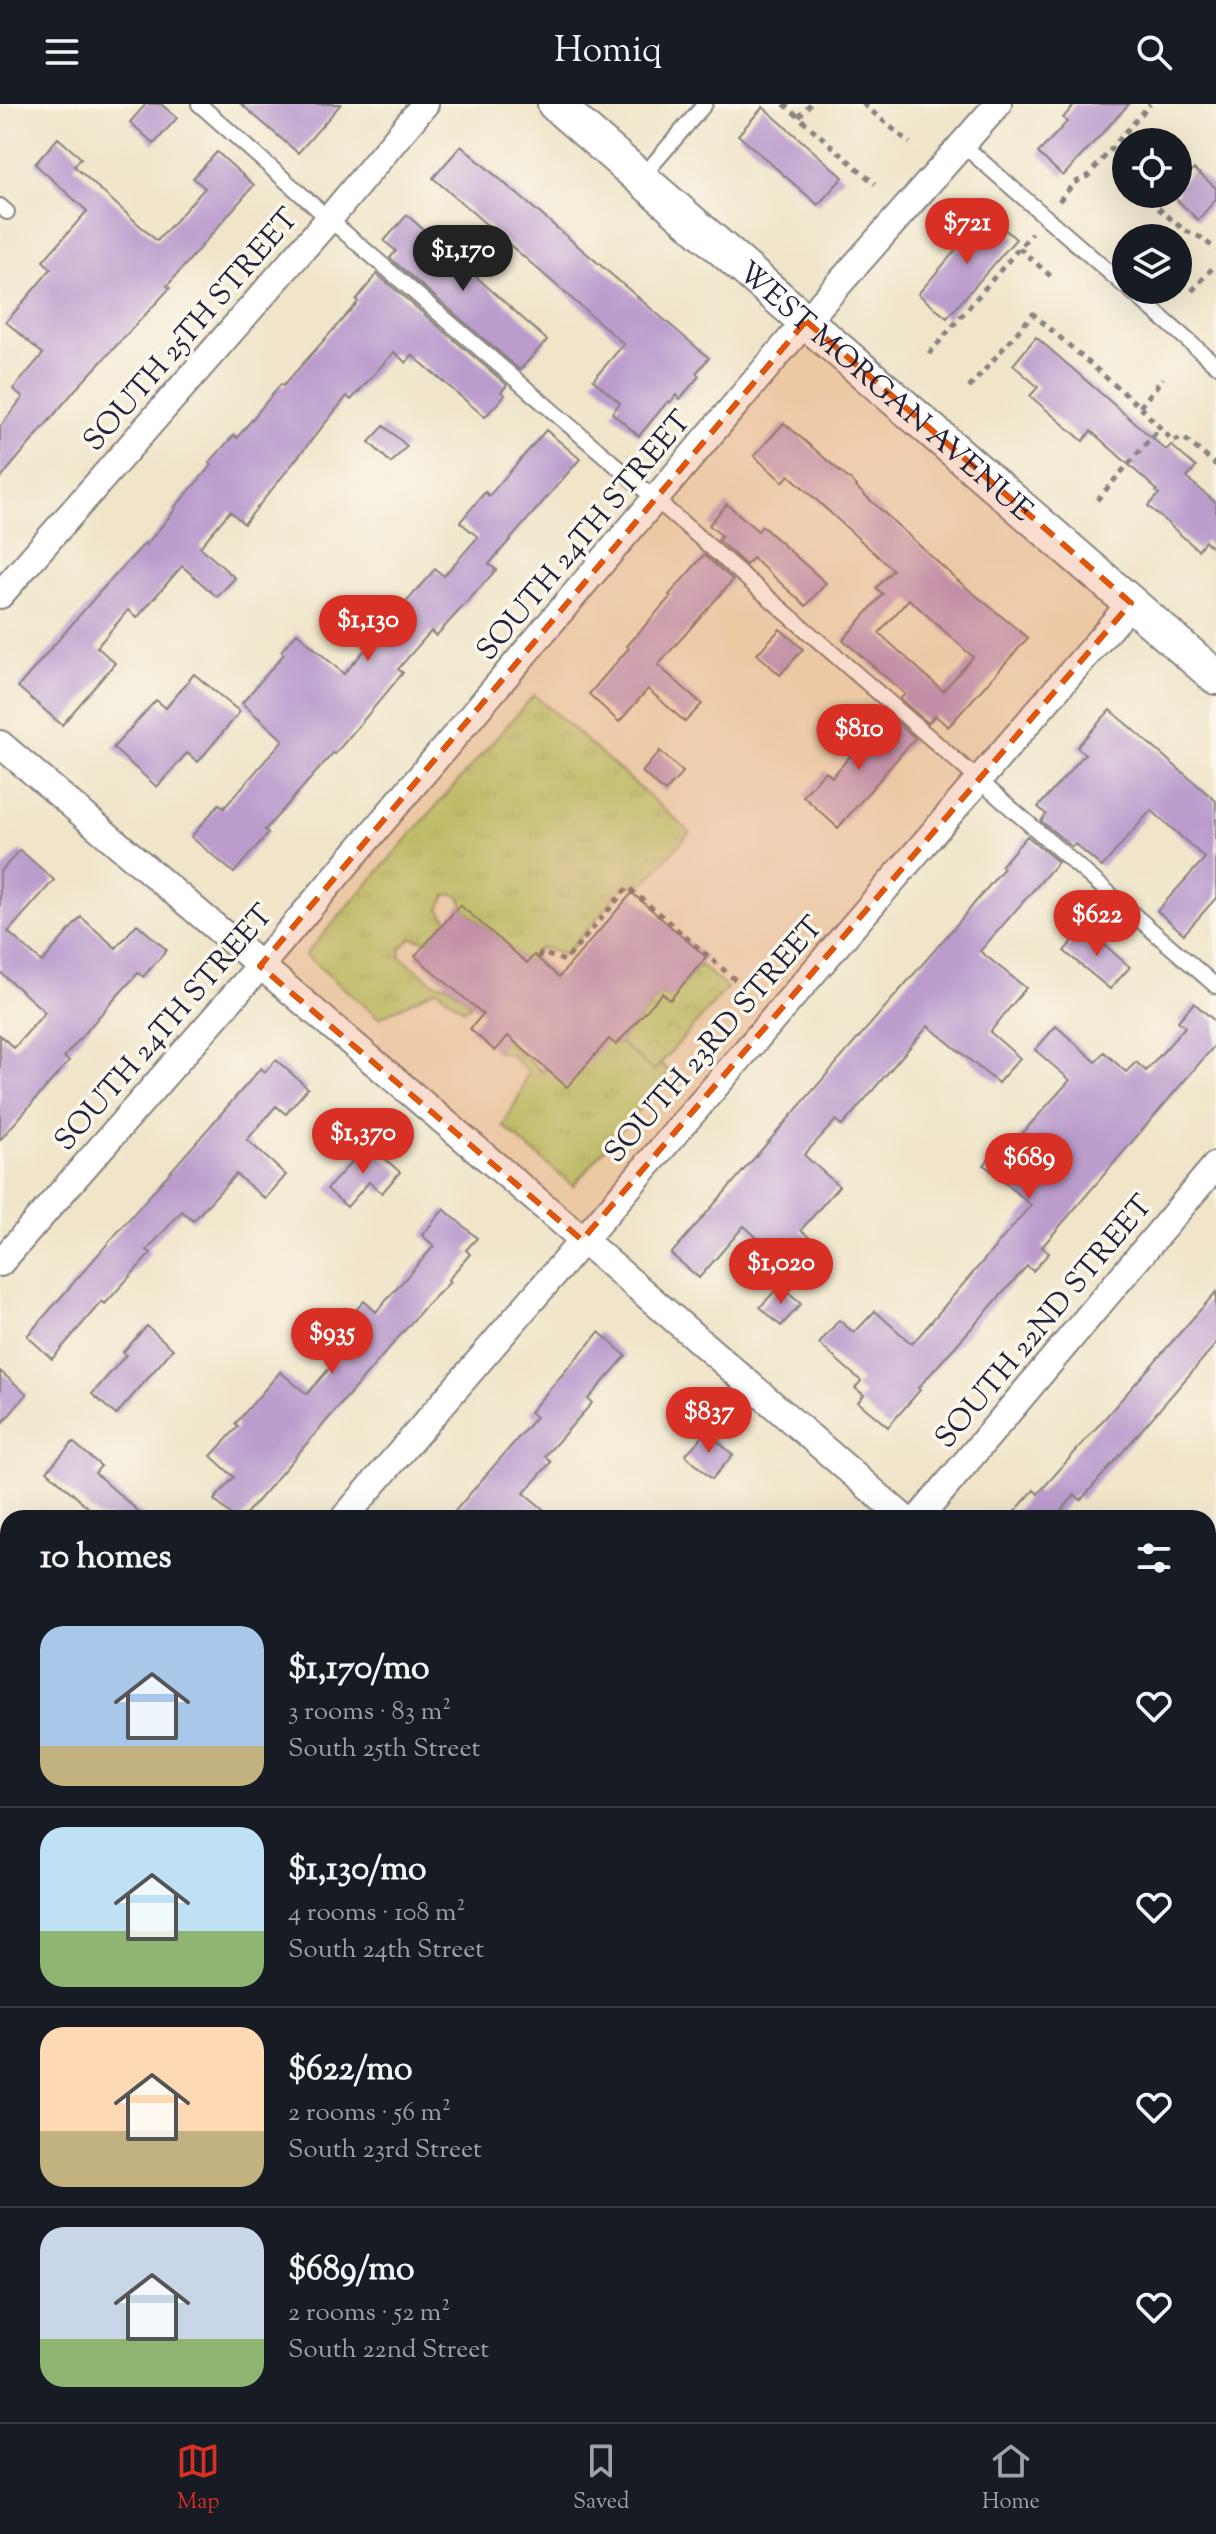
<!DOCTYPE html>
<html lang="en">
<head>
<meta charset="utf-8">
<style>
  body { margin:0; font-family:"Sorts Mill Goudy",serif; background:#20242c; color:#f1f3f6; height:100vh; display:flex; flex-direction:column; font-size:30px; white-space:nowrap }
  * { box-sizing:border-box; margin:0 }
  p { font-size:26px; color:#9ea1a6 }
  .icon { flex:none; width:44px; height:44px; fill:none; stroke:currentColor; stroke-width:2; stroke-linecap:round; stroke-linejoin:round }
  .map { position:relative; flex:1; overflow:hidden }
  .drawer { position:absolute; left:0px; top:1406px; width:1216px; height:912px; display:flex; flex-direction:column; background:#171b24; border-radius:24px 24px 0 0; box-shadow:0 8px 32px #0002 }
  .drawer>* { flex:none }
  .controls { position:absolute; left:1112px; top:24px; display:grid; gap:16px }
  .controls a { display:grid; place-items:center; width:80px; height:80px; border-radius:50%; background:#171b24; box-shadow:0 8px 32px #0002; font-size:40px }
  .price { position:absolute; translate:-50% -68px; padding:0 18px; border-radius:28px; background:#d93025; color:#fff; font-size:26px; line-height:52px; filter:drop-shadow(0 2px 4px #0008) }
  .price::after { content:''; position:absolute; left:50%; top:48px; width:24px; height:18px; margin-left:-12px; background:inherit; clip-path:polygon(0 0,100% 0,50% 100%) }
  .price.current { background:#222; color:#fff }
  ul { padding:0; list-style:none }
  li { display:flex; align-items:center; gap:24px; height:200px; padding:0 40px }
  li+li { border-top:2px solid #363941 }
  li span { display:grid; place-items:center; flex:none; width:224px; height:160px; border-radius:24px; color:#555 }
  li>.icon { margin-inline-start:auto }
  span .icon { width:96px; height:96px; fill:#fffc; stroke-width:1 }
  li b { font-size:34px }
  h2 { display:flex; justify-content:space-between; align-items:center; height:96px; padding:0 40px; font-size:34px }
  header { display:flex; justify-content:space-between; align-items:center; height:104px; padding:0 40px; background:#171b24; font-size:36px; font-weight:600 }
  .tabs { display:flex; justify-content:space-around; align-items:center; height:112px; border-top:2px solid #363941; background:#171b24; font-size:22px; color:#9ea1a6 }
  .tabs a { display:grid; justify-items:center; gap:4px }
  .tabs .current { color:#d93025 }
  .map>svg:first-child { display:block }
  .grass { fill:url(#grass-tufts); stroke:#6c7c5c; stroke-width:2 }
  .park { fill:url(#park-crowns); stroke:#6c7c5c; stroke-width:2 }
  .building { fill:#bb9ccd; fill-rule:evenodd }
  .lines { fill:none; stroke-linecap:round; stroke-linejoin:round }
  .service-casing { stroke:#898482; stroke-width:18 }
  .minor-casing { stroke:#898482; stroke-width:30 }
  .tertiary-casing { stroke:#898482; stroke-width:38 }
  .path { stroke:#898482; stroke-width:5; stroke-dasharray:6 6; stroke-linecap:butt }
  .service { stroke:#fff; stroke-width:14 }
  .minor { stroke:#fff; stroke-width:26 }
  .tertiary { stroke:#fff; stroke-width:34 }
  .marked { fill:#de560e; fill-opacity:0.2; stroke:#de560e; stroke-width:6; stroke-dasharray:16 10; stroke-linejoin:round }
  .labels { text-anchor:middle; stroke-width:7; stroke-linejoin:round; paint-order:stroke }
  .street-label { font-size:30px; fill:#22223b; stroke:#fbf7ec }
</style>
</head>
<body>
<header><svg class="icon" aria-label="menu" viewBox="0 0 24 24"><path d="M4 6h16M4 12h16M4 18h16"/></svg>Homiq<svg class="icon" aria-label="search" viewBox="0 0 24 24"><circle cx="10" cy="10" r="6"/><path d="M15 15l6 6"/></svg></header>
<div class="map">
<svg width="1216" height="2318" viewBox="0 0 1216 2318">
  <defs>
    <pattern id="grass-tufts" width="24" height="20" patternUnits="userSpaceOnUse" patternTransform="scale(2)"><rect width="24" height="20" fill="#b6d77e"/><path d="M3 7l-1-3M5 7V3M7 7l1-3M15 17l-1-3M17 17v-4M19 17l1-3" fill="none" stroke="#9cb86e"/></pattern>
    <pattern id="park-crowns" width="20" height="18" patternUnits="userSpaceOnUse" patternTransform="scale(2)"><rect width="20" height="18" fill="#b6d77e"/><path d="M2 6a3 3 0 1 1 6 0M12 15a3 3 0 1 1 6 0" fill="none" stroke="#9cb86e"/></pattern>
  </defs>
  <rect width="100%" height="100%" fill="#fbf7ec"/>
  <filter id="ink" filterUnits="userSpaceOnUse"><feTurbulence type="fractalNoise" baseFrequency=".0125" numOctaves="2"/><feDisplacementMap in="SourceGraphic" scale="16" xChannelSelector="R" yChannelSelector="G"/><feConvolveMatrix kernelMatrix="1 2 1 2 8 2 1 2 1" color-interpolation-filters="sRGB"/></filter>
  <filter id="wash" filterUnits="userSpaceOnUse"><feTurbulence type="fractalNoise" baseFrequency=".006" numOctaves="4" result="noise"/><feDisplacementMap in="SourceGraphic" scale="32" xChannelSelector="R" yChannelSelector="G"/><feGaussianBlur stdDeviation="1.8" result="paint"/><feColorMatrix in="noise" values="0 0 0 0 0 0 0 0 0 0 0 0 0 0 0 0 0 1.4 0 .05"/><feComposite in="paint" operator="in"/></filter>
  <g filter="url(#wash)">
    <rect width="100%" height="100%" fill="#f0e5c9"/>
    <path class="grass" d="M534,591L690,728L646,778L627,780L565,851L541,843L527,859L463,804L462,796L454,790L446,791L439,805L448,815L429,837L411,834L400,845L401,853L434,879L449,881L471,900L464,906L436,885L379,914L305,851Z
      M609,935L616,941L619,938L653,966L660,959L670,968L573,1082L503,1022L521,988L528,967L509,950L495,947L504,936L542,967Z"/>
    <path class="park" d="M700,861L727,884L654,967L619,938L662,889L670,895Z"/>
    <g id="blocks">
      <path class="building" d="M146,0H161L177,14L154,40L130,18Z
        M241,0H341L298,49Z
        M1075,0H1129L1063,72L1038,49L1067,18L1063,14Z
        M763,3L843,73L818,101L738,31Z
        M58,34L81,54L74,62L157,137L205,84L193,74L217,48L254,81L167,182L170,184L75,286L0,375V323L23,293L13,285L43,250L6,218L51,165L43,157L87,107L35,60Z
        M461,42L709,254L696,269L699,272L680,295L676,291L670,299L668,297L639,332L612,309L620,299L593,276L624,240L433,74Z
        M1194,65L1216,84V95L1198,116L1171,90H1178V82Z
        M987,110L1016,135L947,214L918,190Z
        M407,111L547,236L520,266L390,154L396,147L384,137Z
        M377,170L507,281L501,288L505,291L485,313L412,251L406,259L394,248L351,296L347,292L244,420L230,407L200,443L235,474L217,493L182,462L137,514L128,506L97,543L115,559L62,621L18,583L97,491L145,439L146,441L175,406L174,404L212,361L209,359L234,331L237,334L281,280L283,282L358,198L356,196Z
        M1036,233L1166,346L1171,341L1196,363L1187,374L1216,399V447L1205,437L1198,446L1148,402L1159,390L1156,388L1157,386L1091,327L1083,337L1030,292L1038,283L1013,261Z
        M784,319L857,382L856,383L956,475L1028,534L948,623L935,611L928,619L900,595L905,590L843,536L883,490L876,484L893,466L789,371L783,378L754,352ZM909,495L973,553L943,587L879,529Z
        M384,322L407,342L391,359L369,338Z
        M546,326L580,355L489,460L496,466L436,532L431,527L398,565L403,569L335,650L333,649L265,726L268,729L234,769L191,733L219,700L224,704L283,636L242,599L284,550L281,547L297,529L344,570L435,465L444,472L478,433L460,418L485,388L489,392Z
        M727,400L758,427L762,422L826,479L806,502L753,454L746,461L718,436L722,432L709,421Z
        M704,451L733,476L658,561L702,600L685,618L648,585L619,618L589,590L629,544L627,542L671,492L669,491Z
        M780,525L803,545L780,571L757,550Z
        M194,570L240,608L198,658L187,649L157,683L113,644L156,596L166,604Z
        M1110,606L1216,697V794L1184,830L1157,807L1205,754L1151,706L1102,763L1075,740L1072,743L1041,717L1046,710L1038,703L1085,650L1077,643Z
        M887,610L915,634L838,724L803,692L825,667L832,673Z
        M660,647L683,668L665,688L642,668Z
        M1027,732L1058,758L980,847L1026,884L990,928L1020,954L998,979L928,922L842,1022L836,1016L804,1051L839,1082L801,1126L819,1142L796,1169L744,1122L699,1174L671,1150L953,825L1004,764L1001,762Z
        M20,746L54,776L8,828L42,858L81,813L116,844L137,820L167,846L143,873L138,869L109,901L64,953L69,957L0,1036V931L14,944L45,908L0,868V768Z
        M632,789L706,853L670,896L662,889L616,941L609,935L567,983L508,932L495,947L470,925L483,910L415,852L460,801L527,859L534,851L559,873Z
        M1084,823L1130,863L1110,885L1064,847Z
        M1194,899L1216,918V940L1042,1143L1049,1149L1033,1167L1027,1162L918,1284L920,1286L888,1323L858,1298L864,1291L855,1284L861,1277L819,1240L839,1216L854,1229L875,1207L912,1240L1031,1101L984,1061L1003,1038L1009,1044L1070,976L1035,946L1056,922L1096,958L1104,948L1126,968L1136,958L1146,967L1185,923L1178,917Z
        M276,956L308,984L286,1010L276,1002L247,1036L286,1071L265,1095L236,1070L193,1117L182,1107L147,1146L151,1149L105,1200L102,1197L52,1255L27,1232L261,964L265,968Z
        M368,1040L400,1068L382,1089L369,1078L347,1103L327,1085Z
        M444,1105L477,1134L466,1146L470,1150L448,1176L450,1178L423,1205L252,1403L242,1414H235L214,1396L234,1373L211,1352L238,1323L235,1320L280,1268L307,1290L353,1237L354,1234L341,1223L364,1197L376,1208L434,1142L422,1131Z
        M780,1182L801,1200L781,1222L760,1203Z
        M1216,1188V1240L1081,1396L1075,1391L1059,1409L1065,1414H1009L1034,1386L1038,1390Z
        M147,1222L173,1245L116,1311L92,1290L126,1251L123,1248Z
        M599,1228L626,1252L588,1295L592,1299L545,1352L551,1358L524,1389L554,1414H449L536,1313L530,1308Z
        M0,1267L27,1290L0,1322Z
        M707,1328L733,1351L712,1375L685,1351Z
        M73,1338L101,1362L95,1369L146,1414H100L47,1367Z"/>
    </g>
  </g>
  <g filter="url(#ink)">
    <use href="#blocks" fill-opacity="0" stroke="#898482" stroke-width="2"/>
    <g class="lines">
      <defs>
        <path id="service" d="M199,0L329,115L655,395L1216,882
          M963,41L1126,183
          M641,74L705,0
          M0,102L7,108
          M1130,186L1216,261"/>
        <path id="minor" d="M0,491L329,115L425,0
          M0,640L554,1111L904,1414
          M0,1159L260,862L806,217L998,0
          M344,1414L1131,499
          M919,1414L1216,1061
          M0,1817L8,1807
          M0,1920L8,1927
          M1208,2115L1216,2117
          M459,2310L468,2318
          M130,2318L137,2310
          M699,2318L705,2310"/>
        <g id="tertiary">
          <path id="s1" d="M555,0L1216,573"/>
        </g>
      </defs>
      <use href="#service" class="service-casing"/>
      <use href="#minor" class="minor-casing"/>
      <use href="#tertiary" class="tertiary-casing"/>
      <path class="path" d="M784,0L875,80
        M863,0L910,39
        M799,13L810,0
        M1059,97L1074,79L1088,72L1150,0
        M1158,104L1184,126L1202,134L1216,146
        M1019,144L1053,174
        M1192,187L1216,160
        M929,250L1032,129
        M969,284L1033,210L1140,303L1173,337L1184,334L1216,361
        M1140,303L1163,274
        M1097,396L1159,325
        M538,854L541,849L565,857L628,783L747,886"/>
      <use href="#service" class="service"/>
      <use href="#minor" class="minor"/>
      <use href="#tertiary" class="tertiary"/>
    </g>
  </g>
  <path class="marked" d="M806,217L1131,499L582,1136L260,862Z"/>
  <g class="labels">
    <g class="street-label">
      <text transform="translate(190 225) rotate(-49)" y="10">SOUTH 25TH STREET</text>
      <text dy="10" stroke="none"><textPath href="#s1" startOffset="438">WEST MORGAN AVENUE</textPath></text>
      <text transform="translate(583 431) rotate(-50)" y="10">SOUTH 24TH STREET</text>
      <text transform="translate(163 923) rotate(-49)" y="10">SOUTH 24TH STREET</text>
      <text transform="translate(713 935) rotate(-49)" y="10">SOUTH 23RD STREET</text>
      <text transform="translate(1043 1217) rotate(-50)" y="10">SOUTH 22ND STREET</text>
    </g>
  </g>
</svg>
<div class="controls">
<a><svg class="icon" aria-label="locate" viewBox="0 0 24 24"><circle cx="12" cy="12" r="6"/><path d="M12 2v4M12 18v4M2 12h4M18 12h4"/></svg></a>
<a><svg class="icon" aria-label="layers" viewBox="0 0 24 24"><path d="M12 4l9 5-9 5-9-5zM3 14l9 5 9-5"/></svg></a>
</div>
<b class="price" style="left:967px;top:162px">$721</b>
<b class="price current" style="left:463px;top:189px">$1,170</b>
<b class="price" style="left:368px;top:559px">$1,130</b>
<b class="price" style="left:859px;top:668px">$810</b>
<b class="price" style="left:1097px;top:854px">$622</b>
<b class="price" style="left:363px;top:1072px">$1,370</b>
<b class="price" style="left:1029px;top:1097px">$689</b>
<b class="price" style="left:781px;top:1202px">$1,020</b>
<b class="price" style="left:332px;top:1272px">$935</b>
<b class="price" style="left:709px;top:1351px">$837</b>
<section class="drawer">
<h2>10 homes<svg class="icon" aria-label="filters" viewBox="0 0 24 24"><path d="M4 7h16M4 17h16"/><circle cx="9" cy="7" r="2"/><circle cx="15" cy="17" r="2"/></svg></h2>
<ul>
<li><span style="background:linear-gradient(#a9c7e8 75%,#c2b280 0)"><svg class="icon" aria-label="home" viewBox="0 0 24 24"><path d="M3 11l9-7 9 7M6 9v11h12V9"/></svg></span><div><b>$1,170/mo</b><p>3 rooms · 83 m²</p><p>South 25th Street</p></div><svg class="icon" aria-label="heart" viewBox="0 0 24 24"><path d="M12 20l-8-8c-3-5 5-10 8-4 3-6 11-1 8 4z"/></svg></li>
<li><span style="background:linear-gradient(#bfe0f5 65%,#8fb573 0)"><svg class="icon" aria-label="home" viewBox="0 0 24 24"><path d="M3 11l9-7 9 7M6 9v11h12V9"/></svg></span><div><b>$1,130/mo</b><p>4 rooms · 108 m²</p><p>South 24th Street</p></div><svg class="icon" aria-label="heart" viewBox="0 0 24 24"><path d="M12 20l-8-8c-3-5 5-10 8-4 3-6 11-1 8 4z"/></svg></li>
<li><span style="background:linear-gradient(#ffd9b3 65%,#c2b280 0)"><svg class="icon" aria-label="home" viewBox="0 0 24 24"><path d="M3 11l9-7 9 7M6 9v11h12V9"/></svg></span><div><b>$622/mo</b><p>2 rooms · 56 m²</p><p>South 23rd Street</p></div><svg class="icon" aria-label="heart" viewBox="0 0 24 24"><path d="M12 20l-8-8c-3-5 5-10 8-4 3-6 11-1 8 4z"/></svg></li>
<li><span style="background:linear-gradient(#c9d6e8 70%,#8fb573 0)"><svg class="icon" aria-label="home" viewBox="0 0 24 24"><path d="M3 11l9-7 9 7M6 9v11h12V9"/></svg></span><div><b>$689/mo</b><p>2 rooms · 52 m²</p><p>South 22nd Street</p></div><svg class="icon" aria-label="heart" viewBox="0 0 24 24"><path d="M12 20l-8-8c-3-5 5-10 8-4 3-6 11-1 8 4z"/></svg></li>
</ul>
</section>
</div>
<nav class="tabs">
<a class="current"><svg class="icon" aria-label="map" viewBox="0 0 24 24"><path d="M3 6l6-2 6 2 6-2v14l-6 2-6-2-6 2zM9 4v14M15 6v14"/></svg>Map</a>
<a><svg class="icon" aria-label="saved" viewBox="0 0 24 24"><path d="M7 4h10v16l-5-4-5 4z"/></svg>Saved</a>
<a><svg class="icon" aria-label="home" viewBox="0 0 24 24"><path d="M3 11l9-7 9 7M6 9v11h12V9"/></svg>Home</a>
</nav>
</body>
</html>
